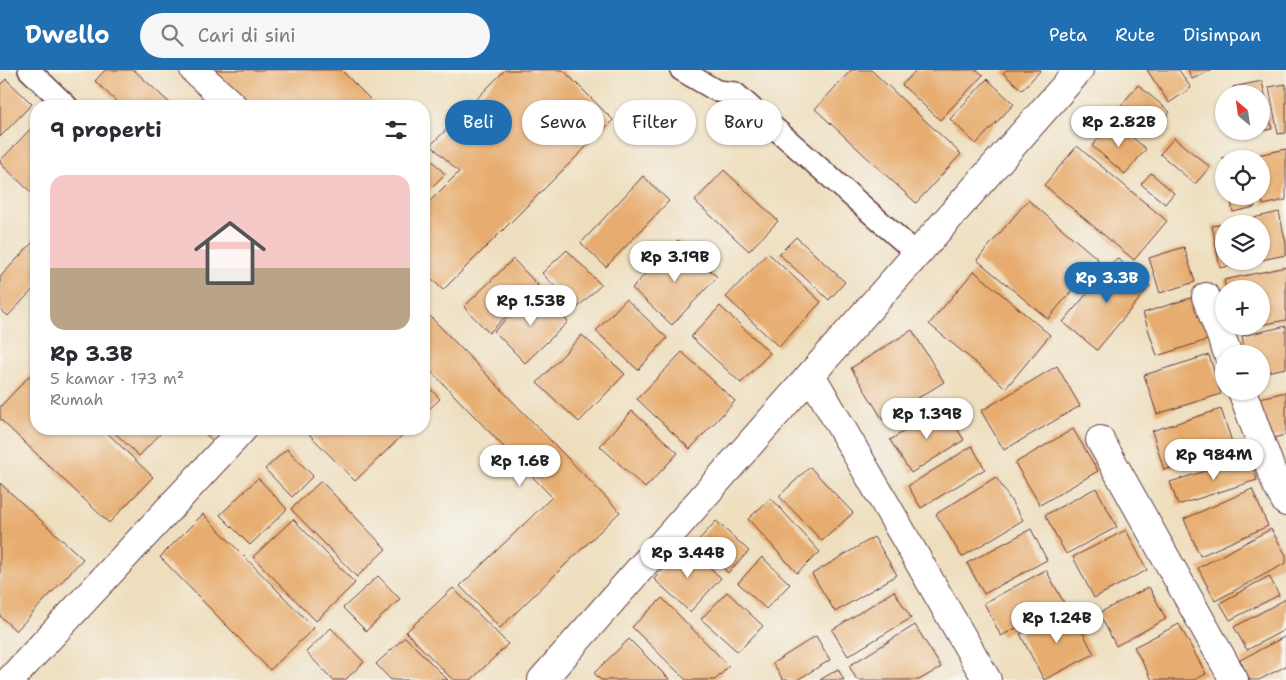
<!DOCTYPE html>
<html lang="id">
<head>
<meta charset="utf-8">
<style>
  body { margin:0; font-family:"Shantell Sans",sans-serif; background:#f7f7f7; color:#2b2b33; height:100vh; display:flex; flex-direction:column; font-size:19px; white-space:nowrap }
  * { box-sizing:border-box; margin:0 }
  p { font-size:16px; color:#7c7c81 }
  .icon { flex:none; width:28px; height:28px; fill:none; stroke:currentColor; stroke-width:2; stroke-linecap:round; stroke-linejoin:round }
  .map { position:relative; flex:1; overflow:hidden }
  .sheet { position:absolute; left:30px; top:30px; width:400px; height:335px; display:flex; flex-direction:column; background:#fff; border-radius:20px; box-shadow:0 1px 4px #0004 }
  .sheet>* { flex:none }
  .top-card { position:absolute; left:445px; top:30px; width:475px; height:45px; display:flex; gap:10px }
  .needle { width:32px; rotate:331deg }
  .tools { position:absolute; left:1215px; top:15px; display:grid; gap:10px }
  .tools a { display:grid; place-items:center; width:55px; height:55px; border-radius:50%; background:#fff; box-shadow:0 1px 4px #0004; font-size:25px }
  .price { position:absolute; translate:-50% -42px; padding:0 11px; border-radius:18px; background:#fff; color:#222; font-size:16px; line-height:32px; filter:drop-shadow(0 1px 2px #0008) }
  .price::after { content:''; position:absolute; left:50%; top:30px; width:15px; height:11px; margin-left:-8px; background:inherit; clip-path:polygon(0 0,100% 0,50% 100%) }
  .price.active { background:#1f6fb2; color:#fff }
  ul { padding:0; list-style:none }
  li { display:grid; align-content:center; gap:10px; height:265px; padding:0 20px }
  li+li { border-top:1px solid #e1e1e2 }
  li span { display:grid; place-items:center; height:155px; border-radius:15px; color:#555 }
  li>.icon { margin-inline-start:auto }
  span .icon { width:90px; height:90px; fill:#fffc; stroke-width:1 }
  li b { font-size:21px }
  h2 { display:flex; justify-content:space-between; align-items:center; height:60px; padding:0 20px; font-size:21px }
  .tag { padding:0 18px; border-radius:22px; background:#fff; box-shadow:0 1px 4px #0004; font-size:18px; line-height:45px }
  .tag.active { background:#1f6fb2; color:#fff }
  header { display:flex; align-items:center; gap:30px; box-sizing:border-box; height:70px; padding:0 25px; background:#1f6fb2; color:#fff }
  header strong { font-size:24px }
  nav { display:flex; gap:28px; margin-inline-start:auto; font-size:18px }
  .search { width:350px; height:45px; background:#f7f7f7; display:flex; align-items:center; gap:12px; box-sizing:border-box; padding:0 18px; border-radius:28px; color:#7c7c81; font-size:19px }
  .map>svg:first-child { display:block }
  .building { fill:#e7ad70 }
  .lines { fill:none; stroke-linecap:round; stroke-linejoin:round }
  .service-casing { stroke:#633c41; stroke-width:24 }
  .minor-casing { stroke:#633c41; stroke-width:30 }
  .service { stroke:#fff; stroke-width:21 }
  .minor { stroke:#fff; stroke-width:28 }
</style>
</head>
<body>
<header>
<strong>Dwello</strong>
<div class="search"><svg class="icon" aria-label="search" viewBox="0 0 24 24"><circle cx="10" cy="10" r="6"/><path d="M15 15l6 6"/></svg>Cari di sini</div>
<nav><a>Peta</a><a>Rute</a><a>Disimpan</a></nav>
</header>
<div class="map">
<svg width="1286" height="610" viewBox="0 0 1286 610">
  <rect width="100%" height="100%" fill="#f6f6f2"/>
  <filter id="ink" filterUnits="userSpaceOnUse"><feTurbulence type="fractalNoise" baseFrequency=".02" numOctaves="2"/><feDisplacementMap in="SourceGraphic" scale="10" xChannelSelector="R" yChannelSelector="G"/><feConvolveMatrix kernelMatrix="1 2 1 2 8 2 1 2 1" color-interpolation-filters="sRGB"/></filter>
  <filter id="wash" filterUnits="userSpaceOnUse"><feTurbulence type="fractalNoise" baseFrequency=".0096" numOctaves="4" result="noise"/><feDisplacementMap in="SourceGraphic" scale="20" xChannelSelector="R" yChannelSelector="G"/><feGaussianBlur stdDeviation="1.12" result="paint"/><feColorMatrix in="noise" values="0 0 0 0 0 0 0 0 0 0 0 0 0 0 0 0 0 1.4 0 .05"/><feComposite in="paint" operator="in"/></filter>
  <g filter="url(#wash)">
    <rect width="100%" height="100%" fill="#eedebd"/>
    <g id="blocks">
      <path class="building" d="M105,0H134L173,36H121L95,11Z
        M211,0H341L377,36H247Z
        M505,0H563L613,50L443,220L424,201V137L459,102L431,75Z
        M851,0H871L961,84L916,133L815,39Z
        M916,0H977L983,5L940,50L902,15Z
        M1006,0H1041L1022,20L1003,3Z
        M1147,0H1179L1191,18L1169,33Z
        M1188,0H1212L1192,9Z
        M6,9L32,34L0,67V15Z
        M987,9L1014,34L976,74L950,49Z
        M1262,11L1272,59L1261,61V24H1234L1233,17Z
        M1286,14V63L1278,64L1269,17Z
        M1138,15L1170,42L1149,67L1117,40Z
        M1113,51L1146,79L1125,104L1092,76Z
        M36,53V127L0,93V91Z
        M1174,68L1210,97L1195,114L1160,84Z
        M1077,76L1167,151L1134,190L1044,115Z
        M1286,79V130L1263,135L1261,124V89H1254L1253,86Z
        M424,82L445,104L424,125Z
        M1244,83L1245,89H1222V88Z
        M724,100L778,151L749,181L695,131Z
        M1151,103L1174,123L1165,134L1141,114Z
        M643,106L669,131L606,197L581,173Z
        M1230,126H1253L1255,137L1233,142Z
        M1028,130L1098,189L1048,249L977,190Z
        M1279,142L1286,174V185L1261,190V154H1227Z
        M1224,154V191L1249,192L1220,198L1212,156Z
        M796,167L845,212L829,230L779,184Z
        M678,170L717,207L672,255L632,218Z
        M33,172L36,175V216L8,246L0,239V207Z
        M1184,177L1195,212L1160,223L1149,188Z
        M567,180L601,215L576,239L542,203Z
        M768,183L821,232L779,277L726,227Z
        M1117,188L1150,216L1097,280L1063,252Z
        M513,189L538,215L489,263L464,237Z
        M1286,197V250L1261,255V219H1226L1224,210Z
        M974,201L1050,265L1006,318L929,254Z
        M537,220L568,252L525,293L494,261Z
        M1197,226L1210,269L1157,286L1143,243Z
        M626,229L667,268L638,300L596,261Z
        M720,236L770,283L741,313L691,267Z
        M424,240L620,442L500,558L460,516L552,427L424,294Z
        M1286,256V298L1261,303V284H1245L1242,266Z
        M912,260L944,312L883,350L851,298Z
        M582,265L625,304L579,352L537,313Z
        M682,282L735,331L690,379L637,329Z
        M1209,285L1221,324L1157,344L1144,305Z
        M1057,296L1080,336L1004,380L981,341Z
        M36,299V359H103L153,407L109,453L0,349V337Z
        M424,312L440,329L424,344Z
        M1286,322V365L1263,370L1255,329Z
        M944,337L964,370L911,403L890,370Z
        M1221,339L1234,378L1164,400L1152,361Z
        M632,341L678,383L645,418L600,376Z
        M111,359H165L139,386Z
        M200,359H225L213,371Z
        M304,359H409L355,411Z
        M1073,359L1098,401L1040,435L1015,393Z
        M972,376L985,399L921,438L908,416Z
        M287,379L313,406L292,427L265,399Z
        M1250,387L1257,410L1178,435L1170,412Z
        M810,397L853,443L822,471L779,426Z
        M996,407L1023,450L962,487L936,444Z
        M258,408L287,439L250,475L220,445Z
        M321,411L386,479L357,507L291,439Z
        M0,413L83,489L16,561L0,546Z
        M1096,418L1117,457L1066,484L1045,445Z
        M1252,419L1268,456L1200,486L1184,449Z
        M771,428L820,482L797,503L748,449Z
        M203,444L314,558L270,600L160,487Z
        M293,449L355,513L316,551L253,487Z
        M716,451L749,481L728,503L696,473Z
        M1031,459L1047,490L984,524L967,493Z
        M1271,459L1286,485V493L1215,531L1198,498Z
        M1126,460L1147,500L1094,528L1073,487Z
        M874,467L897,505L835,542L812,504Z
        M686,475L721,508L690,542L654,509Z
        M762,487L790,514L766,539L738,513Z
        M1046,500L1064,533L1001,566L984,533Z
        M378,506L400,529L366,561L343,538Z
        M1269,506L1279,525L1230,550L1220,533Z
        M1149,517L1166,549L1116,576L1099,543Z
        M453,518L508,574L471,610H453L406,562Z
        M894,521L911,548L848,586L832,560Z
        M727,522L763,556L738,582L701,549Z
        M662,528L729,596L715,610H686L632,557Z
        M1286,529V559L1247,580L1234,557Z
        M1070,538L1094,584L1044,610L1020,564Z
        M1179,554L1206,604L1194,610H1152L1134,577Z
        M915,555L941,597L919,610H857L849,596Z
        M331,558L364,592L345,610H333L306,582Z
        M816,566L830,590L797,610H783L773,593Z
        M1286,566V596L1259,610H1250L1240,590Z
        M405,567L448,610H391L376,594Z
        M629,569L670,610H601L594,603Z
        M838,599L844,610H820Z"/>
    </g>
  </g>
  <g filter="url(#ink)">
    <use href="#blocks" fill-opacity="0" stroke="#633c41" stroke-width="1"/>
    <g class="lines">
      <defs>
        <path id="service" d="M29,0L67,36
          M681,0L717,21L735,23L917,184"/>
        <path id="minor" d="M194,0L233,36
          M1206,227L1228,284
          M811,305L987,610
          M1242,321L1277,416L1286,432
          M1100,370L1234,610
          M10,610L243,359
          M542,610L1079,0"/>
      </defs>
      <use href="#service" class="service-casing"/>
      <use href="#minor" class="minor-casing"/>
      <use href="#service" class="service"/>
      <use href="#minor" class="minor"/>
    </g>
  </g>
</svg>
<div class="tools">
<a><svg class="needle" viewBox="-14 -14 28 28"><path d="M0-13l5 13h-10z" fill="#e53935"/><path d="M0 13l5-13h-10z" fill="#7c7c81"/></svg></a>
<a><svg class="icon" aria-label="locate" viewBox="0 0 24 24"><circle cx="12" cy="12" r="6"/><path d="M12 2v4M12 18v4M2 12h4M18 12h4"/></svg></a>
<a><svg class="icon" aria-label="layers" viewBox="0 0 24 24"><path d="M12 4l9 5-9 5-9-5zM3 14l9 5 9-5"/></svg></a>
<a>+</a>
<a>−</a>
</div>
<b class="price" style="left:1119px;top:78px">Rp 2.82B</b>
<b class="price" style="left:675px;top:213px">Rp 3.19B</b>
<b class="price active" style="left:1107px;top:234px">Rp 3.3B</b>
<b class="price" style="left:531px;top:257px">Rp 1.53B</b>
<b class="price" style="left:927px;top:370px">Rp 1.39B</b>
<b class="price" style="left:1214px;top:411px">Rp 984M</b>
<b class="price" style="left:520px;top:417px">Rp 1.6B</b>
<b class="price" style="left:688px;top:509px">Rp 3.44B</b>
<b class="price" style="left:1057px;top:574px">Rp 1.24B</b>
<div class="top-card">
<a class="tag active">Beli</a>
<a class="tag">Sewa</a>
<a class="tag">Filter</a>
<a class="tag">Baru</a>
</div>
<section class="sheet">
<h2>9 properti<svg class="icon" aria-label="filters" viewBox="0 0 24 24"><path d="M4 7h16M4 17h16"/><circle cx="9" cy="7" r="2"/><circle cx="15" cy="17" r="2"/></svg></h2>
<ul>
<li><span style="background:linear-gradient(#f6c9c9 60%,#b9a48a 0)"><svg class="icon" aria-label="home" viewBox="0 0 24 24"><path d="M3 11l9-7 9 7M6 9v11h12V9"/></svg></span><div><b>Rp 3.3B</b><p>5 kamar · 173 m²</p><p>Rumah</p></div></li>
</ul>
</section>
</div>
</body>
</html>
